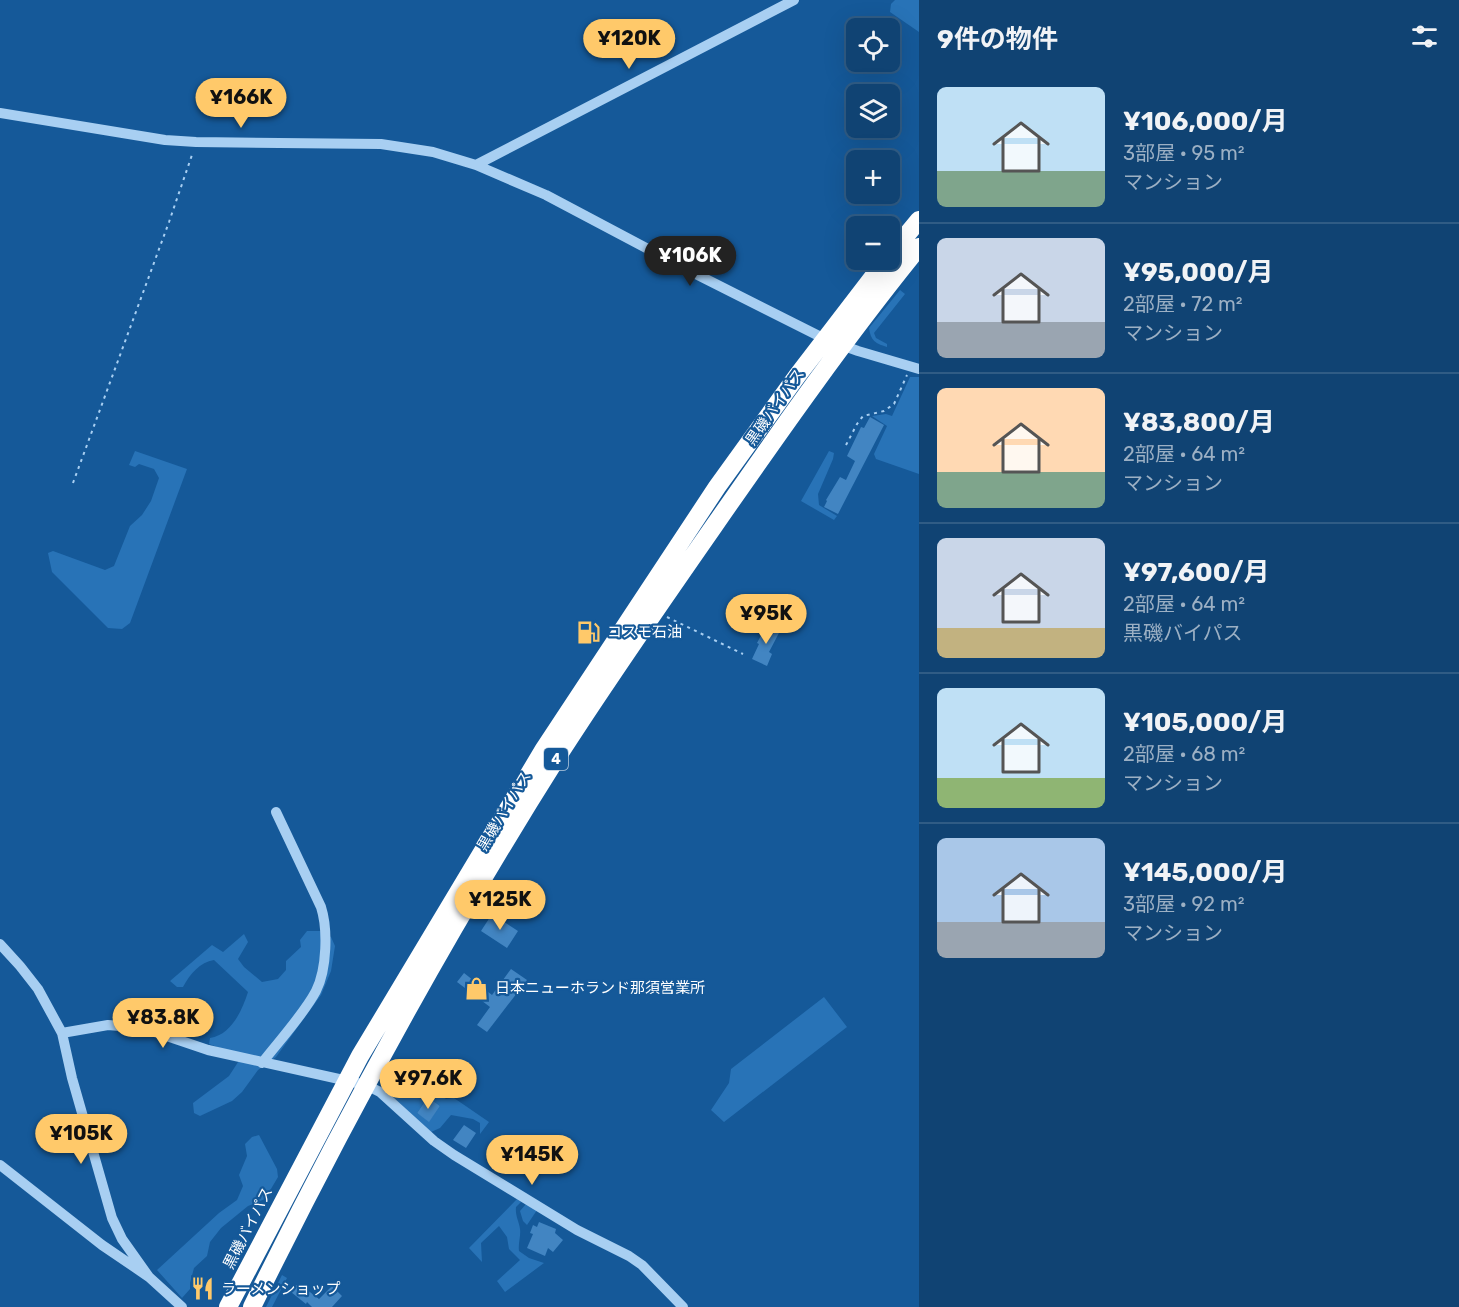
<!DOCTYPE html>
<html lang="ja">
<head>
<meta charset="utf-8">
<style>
  body { margin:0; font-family:Rubik,"Noto Sans JP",sans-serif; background:#194a78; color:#f1f3f6; height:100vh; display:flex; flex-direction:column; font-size:22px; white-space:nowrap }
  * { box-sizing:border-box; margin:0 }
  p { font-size:20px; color:#9cb0c4 }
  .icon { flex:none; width:33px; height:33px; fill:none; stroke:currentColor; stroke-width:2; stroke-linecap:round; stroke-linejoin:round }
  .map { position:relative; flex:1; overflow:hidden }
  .drawer { display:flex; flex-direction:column; background:#104373; width:540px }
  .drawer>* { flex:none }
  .tools { position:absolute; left:846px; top:18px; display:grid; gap:12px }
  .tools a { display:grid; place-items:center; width:54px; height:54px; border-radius:9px; background:#104373; box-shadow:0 6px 24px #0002,0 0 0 2px #305c85; font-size:30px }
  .price { position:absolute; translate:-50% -51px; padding:0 14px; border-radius:21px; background:#ffc96a; color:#111; font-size:20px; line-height:39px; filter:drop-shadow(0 2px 3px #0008) }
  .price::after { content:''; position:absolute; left:50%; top:36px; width:18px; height:14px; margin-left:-9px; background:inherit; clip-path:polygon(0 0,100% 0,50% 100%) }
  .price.selected { background:#222; color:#fff }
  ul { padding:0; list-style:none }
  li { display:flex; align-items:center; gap:18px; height:150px; padding:0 18px }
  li+li { border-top:2px solid #305c85 }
  li span { display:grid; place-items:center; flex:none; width:168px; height:120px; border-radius:9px; color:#555 }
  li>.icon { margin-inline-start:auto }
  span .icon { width:72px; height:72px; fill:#fffc; stroke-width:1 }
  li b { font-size:26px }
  h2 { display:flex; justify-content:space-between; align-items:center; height:72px; padding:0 18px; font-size:26px }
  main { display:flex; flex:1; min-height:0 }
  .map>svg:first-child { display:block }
  .green { fill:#2873b7; fill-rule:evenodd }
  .building { fill:#4285c2 }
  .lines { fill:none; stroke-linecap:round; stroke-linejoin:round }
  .path { stroke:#a8cff2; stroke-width:2; stroke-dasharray:3 4.5; stroke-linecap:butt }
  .minor { stroke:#a8cff2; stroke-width:10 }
  .highway { stroke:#fff; stroke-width:18 }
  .labels { text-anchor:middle; stroke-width:4.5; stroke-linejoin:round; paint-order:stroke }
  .shield { fill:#155999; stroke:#b9cde0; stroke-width:1.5 }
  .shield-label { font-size:14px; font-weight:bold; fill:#fff }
  .street-label { font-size:15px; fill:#fff; stroke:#155999 }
  .poi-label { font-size:15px; fill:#fff; stroke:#155999; text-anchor:start }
</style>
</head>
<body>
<main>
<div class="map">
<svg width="919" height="1307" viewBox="0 0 919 1307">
  <rect width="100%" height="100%" fill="#155999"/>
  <path class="green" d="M895,0H919V32L890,12L891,4Z
    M900,290L905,294L874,333L876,338L887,344V347C875,343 871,341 869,328Z
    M910,377H919V474L876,459L874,454L887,426L872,416L886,414L892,416Z
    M135,451L187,469L130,623L122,629L108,628L52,572L48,553L53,551L105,570L114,566L130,526L142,515L151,501L159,478L154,469L139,464L135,467L129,465Z
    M829,451L834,453L833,459L818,494L819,505L837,516L834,520L801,501Z
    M307,931H321L331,937L335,946L331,971L321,995L276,1057L258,1070L242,1092L232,1101L200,1116L194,1113L193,1103L229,1076L242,1056L209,1044L210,1038C231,1035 242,1011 248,992L214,960C200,962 190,974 183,987H177L170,981L212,945L223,952L244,934L248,942L238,959L244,967L262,982L278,979L286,970V961L301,947L300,940Z
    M824,997L847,1027L724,1122L711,1110L729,1083L731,1069Z
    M399,1065L446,1099L454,1098L489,1122L480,1134V1123L473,1119L451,1115L440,1128L431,1132L381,1086L393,1078ZM428,1097L440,1106L429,1121L417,1113Z
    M259,1135L277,1169L278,1177L265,1199L248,1206L221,1228L210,1242L207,1256L194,1268L190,1283V1289L182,1298L157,1270L219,1213L237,1200L243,1186L239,1175L247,1156L245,1144L252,1137Z
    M517,1199L521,1202L516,1207C515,1216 519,1221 520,1229C521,1236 518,1243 519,1251L529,1258L544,1263L505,1292L497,1281L520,1260L509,1249L507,1237L499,1226L481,1243L482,1262L469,1248Z
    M526,1204L537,1210L527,1225L523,1221L520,1211Z
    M282,1275L287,1278L272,1307H266Z"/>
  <path class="building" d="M870,417L884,425L838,514L824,507L827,501L826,500L840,477L846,480L855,461L847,456L861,427L864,428Z
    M767,624L780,631L769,652L772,654L767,666L752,659L759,644L757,643Z
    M492,914L518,931L507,948L481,931Z
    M511,969L527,980L487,1032L477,1025L490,1007L457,982L464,973L492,995Z
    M428,1097L440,1106L429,1122L417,1113Z
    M464,1125L476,1133L466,1148L453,1140Z
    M539,1222L556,1229L555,1233L563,1240L553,1252L548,1248L545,1256L527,1248L533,1234L530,1233L533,1225L537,1227Z
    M296,1285L301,1288L302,1286L319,1299L332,1286L342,1296L332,1307H312L307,1302L306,1304L291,1292Z"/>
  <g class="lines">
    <path class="path" d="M846,445L857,424L863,416L884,411L894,404L907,375
      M73,483L169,222L193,152
      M667,617L743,654"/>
    <path class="minor" d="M0,113L165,140L196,142L381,144L433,152L476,165L546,195L682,267L825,339L858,351L919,369
      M476,165L794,0
      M0,944L20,966L38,989L62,1033L72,1078L112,1218L122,1239L149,1277
      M62,1033L108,1025L143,1028L208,1050L366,1085L380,1092L434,1141L454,1155L577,1230L629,1256L642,1265L683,1307
      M262,1063C279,1041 304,1014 316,991C327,969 328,929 321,907L276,812
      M0,1165L102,1245L149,1277L182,1307"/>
    <path class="highway" d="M890,255L919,220
      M228,1307L360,1056L544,749L717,487L797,376L886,260
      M252,1307C345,1118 446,933 558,756C608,678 661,602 714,526C780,431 846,337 919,247"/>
  </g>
  <defs>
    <symbol id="fuel-bare" viewBox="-9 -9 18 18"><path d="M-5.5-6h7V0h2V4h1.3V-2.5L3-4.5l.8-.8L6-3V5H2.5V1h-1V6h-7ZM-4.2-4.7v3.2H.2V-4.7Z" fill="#ffc96a" stroke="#155999" stroke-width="2.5" paint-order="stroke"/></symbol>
    <symbol id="shop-bare" viewBox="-9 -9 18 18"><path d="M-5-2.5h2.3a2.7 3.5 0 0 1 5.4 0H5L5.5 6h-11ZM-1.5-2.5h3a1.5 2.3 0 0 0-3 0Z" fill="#ffc96a" stroke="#155999" stroke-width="2.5" paint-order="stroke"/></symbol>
    <symbol id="restaurant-bare" viewBox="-9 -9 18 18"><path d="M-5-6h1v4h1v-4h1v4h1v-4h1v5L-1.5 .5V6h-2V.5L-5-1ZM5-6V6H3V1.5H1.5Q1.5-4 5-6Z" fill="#ffc96a" stroke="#155999" stroke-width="2.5" paint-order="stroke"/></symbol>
  </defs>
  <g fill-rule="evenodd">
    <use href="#fuel-bare" x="572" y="616" width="33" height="33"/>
    <use href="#shop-bare" x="460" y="972" width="33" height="33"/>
    <use href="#restaurant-bare" x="186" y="1272" width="33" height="33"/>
  </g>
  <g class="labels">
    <rect class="shield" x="544" y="748" width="24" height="22" rx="4.5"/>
    <g class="shield-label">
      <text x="556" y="764">4</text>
    </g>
    <g class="street-label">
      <text transform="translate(775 407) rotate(-55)" y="5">黒磯バイパス</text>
      <text transform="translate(504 811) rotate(-59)" y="5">黒磯バイパス</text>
      <text transform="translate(248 1228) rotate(-63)" y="5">黒磯バイパス</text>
    </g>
    <g class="poi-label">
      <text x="607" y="637">コスモ石油</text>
      <text x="495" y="993">日本ニューホランド那須営業所</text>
      <text x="221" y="1294">ラーメンショップ</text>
    </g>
  </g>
</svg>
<div class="tools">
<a><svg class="icon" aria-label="locate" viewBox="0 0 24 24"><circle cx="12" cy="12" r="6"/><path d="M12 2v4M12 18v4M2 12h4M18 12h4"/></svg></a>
<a><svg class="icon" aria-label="layers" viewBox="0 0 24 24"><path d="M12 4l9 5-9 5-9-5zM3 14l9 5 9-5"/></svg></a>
<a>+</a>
<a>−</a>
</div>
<b class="price" style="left:629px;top:70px">¥120K</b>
<b class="price" style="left:241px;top:129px">¥166K</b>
<b class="price selected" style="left:690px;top:287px">¥106K</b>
<b class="price" style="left:766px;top:645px">¥95K</b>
<b class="price" style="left:500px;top:931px">¥125K</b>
<b class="price" style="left:163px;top:1049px">¥83.8K</b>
<b class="price" style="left:428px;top:1110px">¥97.6K</b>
<b class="price" style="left:81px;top:1165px">¥105K</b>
<b class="price" style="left:532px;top:1186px">¥145K</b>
</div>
<section class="drawer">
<h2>9件の物件<svg class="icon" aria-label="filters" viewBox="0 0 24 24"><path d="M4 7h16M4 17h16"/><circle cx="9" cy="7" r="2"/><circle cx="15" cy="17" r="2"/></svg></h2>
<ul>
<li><span style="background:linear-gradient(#bfe0f5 70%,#7fa58c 0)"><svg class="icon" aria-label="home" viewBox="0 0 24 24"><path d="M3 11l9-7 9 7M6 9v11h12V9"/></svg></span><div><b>¥106,000/月</b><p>3部屋 · 95 m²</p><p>マンション</p></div></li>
<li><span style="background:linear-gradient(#c9d6e8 70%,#9aa5b1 0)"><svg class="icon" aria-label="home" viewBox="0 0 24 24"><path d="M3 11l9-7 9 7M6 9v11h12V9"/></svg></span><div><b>¥95,000/月</b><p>2部屋 · 72 m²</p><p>マンション</p></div></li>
<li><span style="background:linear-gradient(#ffd9b3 70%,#7fa58c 0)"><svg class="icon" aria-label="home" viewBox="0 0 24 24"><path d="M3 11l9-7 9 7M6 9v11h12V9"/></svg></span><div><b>¥83,800/月</b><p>2部屋 · 64 m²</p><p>マンション</p></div></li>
<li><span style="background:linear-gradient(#c9d6e8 75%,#c2b280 0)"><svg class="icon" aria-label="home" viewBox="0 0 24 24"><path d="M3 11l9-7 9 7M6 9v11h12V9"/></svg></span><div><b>¥97,600/月</b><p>2部屋 · 64 m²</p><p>黒磯バイパス</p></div></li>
<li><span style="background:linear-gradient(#bfe0f5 75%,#8fb573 0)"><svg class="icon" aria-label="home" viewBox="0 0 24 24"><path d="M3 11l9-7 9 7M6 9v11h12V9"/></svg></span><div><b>¥105,000/月</b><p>2部屋 · 68 m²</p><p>マンション</p></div></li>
<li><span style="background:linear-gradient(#a9c7e8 70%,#9aa5b1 0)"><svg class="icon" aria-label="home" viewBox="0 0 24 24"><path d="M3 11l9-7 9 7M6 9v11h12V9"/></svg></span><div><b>¥145,000/月</b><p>3部屋 · 92 m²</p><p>マンション</p></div></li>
</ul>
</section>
</main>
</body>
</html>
